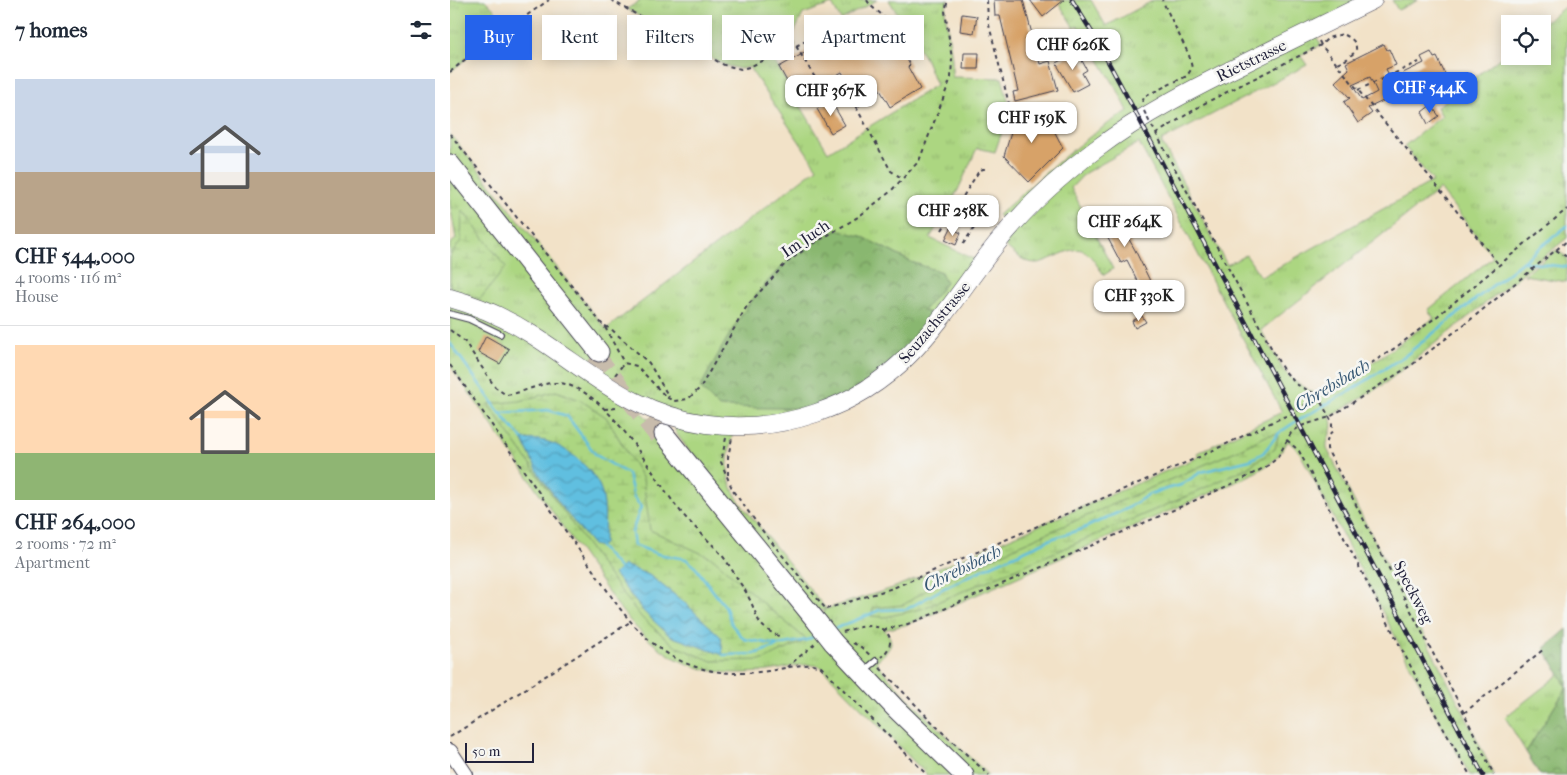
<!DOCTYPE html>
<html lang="en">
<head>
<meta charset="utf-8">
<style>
  body { margin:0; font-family:"IM FELL French Canon",serif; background:#f6f6f7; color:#1f2937; height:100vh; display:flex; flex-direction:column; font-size:19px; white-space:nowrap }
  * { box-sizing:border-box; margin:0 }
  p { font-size:16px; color:#747a83 }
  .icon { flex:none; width:28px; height:28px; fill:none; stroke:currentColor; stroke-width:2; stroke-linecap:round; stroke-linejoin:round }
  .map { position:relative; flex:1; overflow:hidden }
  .drawer { display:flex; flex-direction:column; background:#fff; width:450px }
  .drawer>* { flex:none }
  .banner { position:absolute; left:15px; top:15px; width:475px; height:45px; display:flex; gap:10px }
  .fabs { position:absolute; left:1051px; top:15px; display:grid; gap:10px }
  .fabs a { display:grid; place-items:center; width:50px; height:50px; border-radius:0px; background:#fff; box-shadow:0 2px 12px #0003; font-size:25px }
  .scale { position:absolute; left:15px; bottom:12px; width:69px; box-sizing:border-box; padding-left:5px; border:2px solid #22223b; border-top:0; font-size:14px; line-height:18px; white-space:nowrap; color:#22223b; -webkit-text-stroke:4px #f6f6f2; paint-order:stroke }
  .price { position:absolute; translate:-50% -42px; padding:0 11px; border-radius:10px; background:#fff; color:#222; font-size:16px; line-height:32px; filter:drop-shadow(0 1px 2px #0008) }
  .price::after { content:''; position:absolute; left:50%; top:30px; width:15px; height:11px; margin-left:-8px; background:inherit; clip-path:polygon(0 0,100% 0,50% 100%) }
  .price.on { background:#2563eb; color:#fff }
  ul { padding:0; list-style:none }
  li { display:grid; align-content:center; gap:10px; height:265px; padding:0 15px }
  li+li { border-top:1px solid #e0e1e3 }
  li span { display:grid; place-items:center; height:155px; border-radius:0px; color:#555 }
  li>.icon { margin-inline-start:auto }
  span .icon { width:90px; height:90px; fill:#fffc; stroke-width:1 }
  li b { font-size:21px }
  h2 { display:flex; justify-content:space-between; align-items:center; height:60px; padding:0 15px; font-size:21px }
  .pill { padding:0 18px; border-radius:0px; background:#fff; box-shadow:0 2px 12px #0003; font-size:18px; line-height:45px }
  .pill.on { background:#2563eb; color:#fff }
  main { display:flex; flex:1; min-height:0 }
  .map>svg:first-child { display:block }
  .grass { fill:url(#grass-tufts); stroke:#677c5e; fill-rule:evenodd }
  .forest { fill:url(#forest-crowns); stroke:#566c55 }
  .wetland { fill:url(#wetland-marsh); stroke:#677c5e }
  .water { fill:url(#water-waves); stroke:#42708e }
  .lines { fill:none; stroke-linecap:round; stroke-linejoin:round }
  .stream { stroke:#61bfe0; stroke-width:2.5 }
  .building { fill:#d7a268; fill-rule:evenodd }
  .trunk-tunnel { stroke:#c8bcac; stroke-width:19; stroke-dasharray:19 9; stroke-linecap:butt }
  .service-casing { stroke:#413f50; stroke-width:8 }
  .tertiary-casing { stroke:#413f50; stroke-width:16 }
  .primary-casing { stroke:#413f50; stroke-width:19 }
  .trunk-casing { stroke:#413f50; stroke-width:21 }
  .path { stroke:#413f50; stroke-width:2; stroke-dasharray:4 4; stroke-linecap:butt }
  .service { stroke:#fff; stroke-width:5.5 }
  .tertiary { stroke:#fff; stroke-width:14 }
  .primary { stroke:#fff; stroke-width:18 }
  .trunk { stroke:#fff; stroke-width:19 }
  .rail-casing { stroke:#22223b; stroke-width:4.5 }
  .rail { stroke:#f6f6f2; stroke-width:2.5; stroke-dasharray:8; stroke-linecap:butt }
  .trunk-bridge-casing { stroke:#413f50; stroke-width:21; stroke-linecap:butt }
  .path-bridge { stroke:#413f50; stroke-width:2; stroke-dasharray:4 4; stroke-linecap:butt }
  .trunk-bridge { stroke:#fff; stroke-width:19 }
  .labels { text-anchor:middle; stroke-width:5; stroke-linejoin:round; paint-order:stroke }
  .street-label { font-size:16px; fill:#22223b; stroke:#f6f6f2 }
  .water-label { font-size:18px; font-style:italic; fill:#385975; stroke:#f6f6f2 }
</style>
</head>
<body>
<main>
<section class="drawer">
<h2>7 homes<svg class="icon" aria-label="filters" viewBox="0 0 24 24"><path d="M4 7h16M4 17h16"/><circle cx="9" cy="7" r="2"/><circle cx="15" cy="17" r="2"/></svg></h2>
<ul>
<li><span style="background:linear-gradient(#c9d6e8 60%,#b9a48a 0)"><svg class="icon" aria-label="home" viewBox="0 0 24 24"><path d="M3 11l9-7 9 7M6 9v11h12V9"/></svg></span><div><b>CHF 544,000</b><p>4 rooms · 116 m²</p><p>House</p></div></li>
<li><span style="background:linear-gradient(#ffd9b3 70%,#8fb573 0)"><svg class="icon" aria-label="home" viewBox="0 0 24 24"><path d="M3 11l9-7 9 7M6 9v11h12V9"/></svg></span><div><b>CHF 264,000</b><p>2 rooms · 72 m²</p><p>Apartment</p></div></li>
</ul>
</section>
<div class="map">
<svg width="1117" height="775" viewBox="0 0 1117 775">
  <defs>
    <pattern id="grass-tufts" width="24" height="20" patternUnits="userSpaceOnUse" patternTransform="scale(1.25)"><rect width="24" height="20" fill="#acd681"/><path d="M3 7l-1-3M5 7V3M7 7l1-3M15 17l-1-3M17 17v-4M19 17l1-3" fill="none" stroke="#94b770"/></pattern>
    <pattern id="forest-crowns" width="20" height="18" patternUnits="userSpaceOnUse" patternTransform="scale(1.25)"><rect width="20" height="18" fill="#89b76f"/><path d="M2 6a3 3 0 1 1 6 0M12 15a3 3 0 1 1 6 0" fill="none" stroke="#70945c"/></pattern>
    <pattern id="wetland-marsh" width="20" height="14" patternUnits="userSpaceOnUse" patternTransform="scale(1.25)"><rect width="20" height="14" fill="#acd681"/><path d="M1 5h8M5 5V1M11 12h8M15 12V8" fill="none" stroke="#94b770"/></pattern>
    <pattern id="water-waves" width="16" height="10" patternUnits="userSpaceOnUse" patternTransform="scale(1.25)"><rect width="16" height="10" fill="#61bfe0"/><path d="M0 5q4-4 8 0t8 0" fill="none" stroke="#509bb7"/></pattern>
  </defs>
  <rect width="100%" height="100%" fill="#f6f6f2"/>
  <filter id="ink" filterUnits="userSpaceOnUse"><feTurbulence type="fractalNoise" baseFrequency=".02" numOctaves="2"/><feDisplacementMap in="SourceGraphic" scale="10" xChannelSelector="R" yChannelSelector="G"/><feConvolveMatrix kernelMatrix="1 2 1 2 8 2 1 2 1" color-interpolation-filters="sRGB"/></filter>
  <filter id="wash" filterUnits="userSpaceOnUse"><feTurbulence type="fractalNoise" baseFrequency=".0096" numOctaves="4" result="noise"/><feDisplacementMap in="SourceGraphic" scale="20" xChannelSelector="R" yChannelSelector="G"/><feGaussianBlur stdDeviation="1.12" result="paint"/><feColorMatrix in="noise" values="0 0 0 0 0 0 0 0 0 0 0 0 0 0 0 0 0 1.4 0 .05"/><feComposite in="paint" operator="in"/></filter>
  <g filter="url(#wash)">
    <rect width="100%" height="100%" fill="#f2e2c8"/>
    <path class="grass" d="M0,0H35L61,26L28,49L0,72Z
      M191,0H427L391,20L382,4L353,14L342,37L346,46L321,56L378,152L486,85L476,60L439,0H498L495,11L502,59V77L552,78L560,108L545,152L527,148L508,190L480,238L532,263L491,317L473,311L495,283L491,272L461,262L411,236L358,247L336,263L297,306L250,388L379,409L284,426C278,459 271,474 291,504L376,609L443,588L749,457L747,453L832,412L689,143L635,173L621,188L663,269L654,275C636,250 635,242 605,257C599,259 592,263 586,263C572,263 559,249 549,240L562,227L548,215C590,179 630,139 678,111L667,89L628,26L624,28L607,0H641L656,26L704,0H923L863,30L871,45L850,55L857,65L711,141L777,265L796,255L811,277L983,181L954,146L992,116L987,107L1060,50V56H1092L1093,24L1117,5V238L934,384L880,417C886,430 875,437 877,449L1014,713L1044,775H1020L988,719L849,451L838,441C824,465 816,466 793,479L471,619L455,625L434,630C449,644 436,652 426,662C459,703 500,739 539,775H477L371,667C355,661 335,669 318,671C251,680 209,660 168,606L0,365V244L6,239L0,204V134L156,329L367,168L299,67L291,69L274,65L177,9ZM990,189L1043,257L978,310L984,318C947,346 909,374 867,395L841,379L832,368L811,330ZM176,398L231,420L225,428L226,433L290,521L367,613L375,609L368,623L214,434Z
      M942,0H968L948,10Z
      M1106,250L1117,257V282L1074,275Z
      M1110,674L1117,687L1076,752L1055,717Z"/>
    <path class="forest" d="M387,230L411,236L461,262L491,272L496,283L473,311L491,317L471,343L379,409L269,407L250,388C274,343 297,298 335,264C350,250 369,240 387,230Z
      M1117,629V686L1094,649Z
      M1117,687V775H1090L1076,752Z"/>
    <path class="wetland" d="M12,210L56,267L30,299L0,289V256L11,241Z
      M106,391L130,400L156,417L193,479L200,530L264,559L313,603L357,640L313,660L262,661L225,646L192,618L153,568L38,404L70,401Z
      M829,433L825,449L797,468L735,497L471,609L435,617L421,616L423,608L453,605L483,586L572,544L788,450L816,436Z"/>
    <path class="water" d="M72,439C80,440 88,439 95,441C116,446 141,467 150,487C157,505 154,526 154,544L150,547L143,545L115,511L89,474Z
      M174,565L199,575L235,603L271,637L273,655L220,636L194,612L164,574Z"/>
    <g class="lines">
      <path class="stream" d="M1074,262L1117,267
        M0,343L50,413L98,410L117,416L146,455L178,474L184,498L191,507L182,532L184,545L208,554L236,559L246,568L266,595L275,606L282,625L294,639L328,645L357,640L367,635
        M50,413L72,439
        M150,547L170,569
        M382,630L430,610L457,609L494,588L538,567L601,539L632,529L678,508L699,494L731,485L751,472L800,460L813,453L829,433L842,424L903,389L956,355L1117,226
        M273,655L304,654L327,646"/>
    </g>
    <g id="blocks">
      <path class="building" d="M544,0H573L590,64L600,61L608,90L565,101L563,92L568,91L550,16H545Z
        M580,0H614L593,17Z
        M512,14L527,16L524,33L510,31Z
        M440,22L444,29L441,31L460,65L458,67L470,89L440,107L429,88L407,100L392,72L346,98L329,67L356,52L355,50L396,28L410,53L425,45L419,34Z
        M934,44L937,50L939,49L946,65L936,69L948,94L918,108L922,113L908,123L894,102L900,98L885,82L899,69L896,63ZM920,77L927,92L912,100L902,85Z
        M627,51L637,70L632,73L638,84L623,92L606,63Z
        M981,52L984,58L987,57L1002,89L983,98L977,87L963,93L953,73L974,63L971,57Z
        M514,53H529L528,69H513Z
        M381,101L395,125L381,133L367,109Z
        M981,105L989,116L978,124L972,112Z
        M594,111L613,148L579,182L554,156L566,116Z
        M662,209L685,250L702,285L692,290L677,260L671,263L652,227L658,224L652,214Z
        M501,228L511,233L506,245L495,240Z
        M692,316L696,322L685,328L682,321Z
        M36,336L59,349L50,364L28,352Z"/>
    </g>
  </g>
  <g filter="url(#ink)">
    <use href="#blocks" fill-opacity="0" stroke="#413f50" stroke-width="1"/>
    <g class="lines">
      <path class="trunk-tunnel" d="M145,355L210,438"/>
      <defs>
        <path id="service" d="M0,314L19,319L50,334
          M414,671L426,661"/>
        <path id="tertiary" d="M0,751L16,775"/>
        <path id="primary" d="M0,298C29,306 56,318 81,334C141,372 182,414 257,424C330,434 407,408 459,355C493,321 518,279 548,242C576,207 609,177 645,150C694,113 748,86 803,59C843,39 883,20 923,0"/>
        <path id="trunk" d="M0,164L149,352
          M214,434L368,623
          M383,642L445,708L514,775"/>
      </defs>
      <use href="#service" class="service-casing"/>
      <use href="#tertiary" class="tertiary-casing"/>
      <use href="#primary" class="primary-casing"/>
      <use href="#trunk" class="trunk-casing"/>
      <path class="path" d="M161,0L274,65L291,69L299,67L346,46L367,81L375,87L392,83L406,107L427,96
        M417,0C422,10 429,10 435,19
        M537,0L538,21L560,108
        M869,41L871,45L878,38L893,34C901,38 907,41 906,51L897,59L887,64
        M346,46L390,23
        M0,72L28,49L99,0
        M908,90L969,62
        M692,102L695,96L737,76L742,68L739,55L712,0
        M406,107L441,171L453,179
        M702,126L832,368L846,384L867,395L882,422V431L877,441V449L1014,713L1044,775
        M0,134L156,329L174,363
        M706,134L755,103L871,45L983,181L1049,265
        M492,230L529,171L533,169H539
        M513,244L524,228L536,203
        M1106,250L1117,257
        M155,326L161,329L199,363L219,397
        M0,330L15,342L45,387L56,395C76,393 94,379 115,384C164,397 200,474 231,512C243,527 258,539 270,553C277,561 282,570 287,578C291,585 296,591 299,598C310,620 305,626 331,637
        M0,365L168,606C209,660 251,680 318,671C335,669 355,661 371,667L477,775
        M165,375L174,363L187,366L216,397L224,401L238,399L250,388L297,306L336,263L358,247L408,217L440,192L469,161L501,78L502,59L495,11L498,0
        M154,409L167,408
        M276,438L271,462L283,491L315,534L375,608
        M837,440L849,451L988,719L1020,775
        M278,475V457L282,438
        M376,609L443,588L749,457L833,417L841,415L849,410L867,395L901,376L945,348L985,318L1117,209
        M433,630L455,625L471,619L703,519L793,479L819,465L828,457L841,433L848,428L854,425L880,417L963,364L1020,320L1117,241
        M393,632C402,629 411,626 420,626C441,627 447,644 431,657
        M403,643L411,647L421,656
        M337,667L366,643
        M430,668L492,732L539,775
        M1014,713L1094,649
        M0,737L180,622"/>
      <use href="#service" class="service"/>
      <use href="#tertiary" class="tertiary"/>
      <use href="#primary" class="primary"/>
      <use href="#trunk" class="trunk"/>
      <defs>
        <path id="rail" d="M622,0L643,34L687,115L1033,775"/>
      </defs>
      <use href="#rail" class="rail-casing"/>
      <use href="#rail" class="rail"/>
      <defs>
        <path id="trunk-bridge" d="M368,623L383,642"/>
      </defs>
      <use href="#trunk-bridge" class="trunk-bridge-casing"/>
      <path class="path-bridge" d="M694,111L700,123"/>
      <use href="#trunk-bridge" class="trunk-bridge"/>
    </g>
  </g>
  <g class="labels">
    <g class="street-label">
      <text transform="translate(801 60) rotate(-26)" y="6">Rietstrasse</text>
      <text transform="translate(355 238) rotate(-34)" y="6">Im Juch</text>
      <text transform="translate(484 322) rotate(-50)" y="6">Seuzachstrasse</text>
      <text transform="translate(964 592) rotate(63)" y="6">Speckweg</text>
    </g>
    <g class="water-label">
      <text transform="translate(882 385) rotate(-31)" y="6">Chrebsbach</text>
      <text transform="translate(512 568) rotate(-26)" y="6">Chrebsbach</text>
    </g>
  </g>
</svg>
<div class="fabs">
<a><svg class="icon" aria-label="locate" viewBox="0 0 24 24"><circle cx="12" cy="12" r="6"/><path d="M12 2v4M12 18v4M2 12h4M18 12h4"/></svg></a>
</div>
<div class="scale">50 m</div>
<b class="price" style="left:623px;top:71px">CHF 626K</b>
<b class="price on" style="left:980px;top:114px">CHF 544K</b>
<b class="price" style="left:381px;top:117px">CHF 367K</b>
<b class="price" style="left:582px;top:144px">CHF 159K</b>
<b class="price" style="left:503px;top:237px">CHF 258K</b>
<b class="price" style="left:675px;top:248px">CHF 264K</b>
<b class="price" style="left:689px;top:322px">CHF 330K</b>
<div class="banner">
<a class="pill on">Buy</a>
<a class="pill">Rent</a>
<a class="pill">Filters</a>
<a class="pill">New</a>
<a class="pill">Apartment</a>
</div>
</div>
</main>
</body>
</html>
